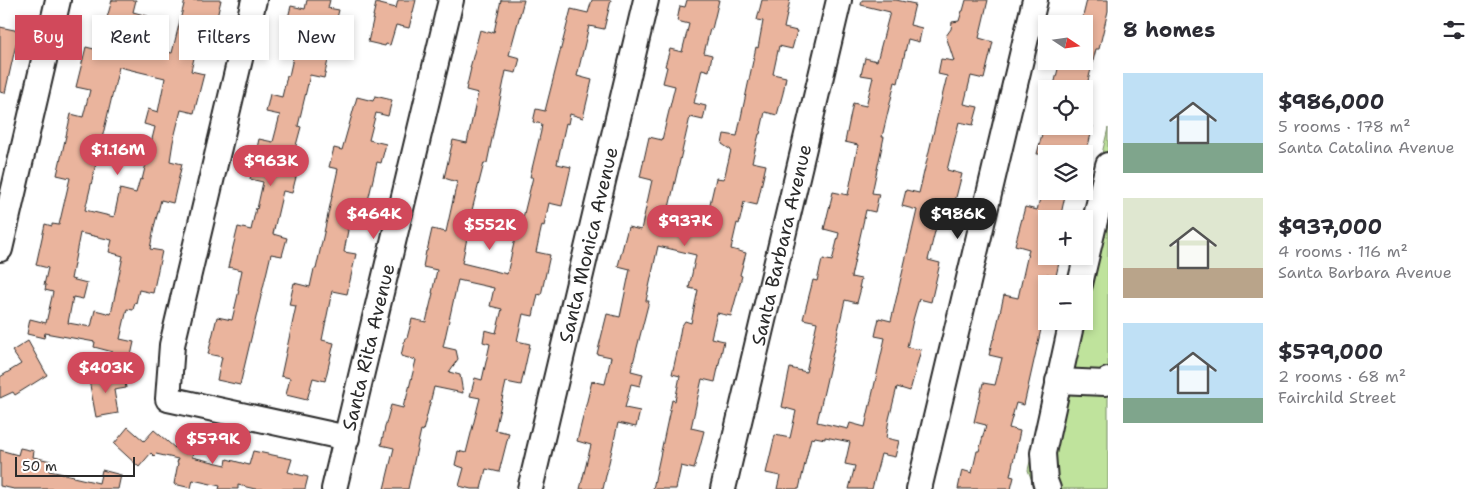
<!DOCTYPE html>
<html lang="en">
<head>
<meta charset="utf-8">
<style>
  body { margin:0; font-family:"Shantell Sans",sans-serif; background:#f7f7f7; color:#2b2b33; height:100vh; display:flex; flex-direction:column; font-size:19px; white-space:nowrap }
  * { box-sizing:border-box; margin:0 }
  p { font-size:16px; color:#7c7c81 }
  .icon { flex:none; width:28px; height:28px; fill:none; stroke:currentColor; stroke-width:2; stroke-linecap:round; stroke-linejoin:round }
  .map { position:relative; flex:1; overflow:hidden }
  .drawer { display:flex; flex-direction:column; background:#fff; width:375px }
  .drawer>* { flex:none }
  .guide { position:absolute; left:15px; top:15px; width:475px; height:45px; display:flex; gap:10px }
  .needle { width:32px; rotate:103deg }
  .tools { position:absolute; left:1038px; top:15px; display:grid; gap:10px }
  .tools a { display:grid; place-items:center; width:55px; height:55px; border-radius:0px; background:#fff; box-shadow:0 2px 8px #0003; font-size:25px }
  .scale { position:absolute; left:15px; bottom:12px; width:120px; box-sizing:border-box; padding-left:5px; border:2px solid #2b2b2b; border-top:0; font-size:14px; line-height:18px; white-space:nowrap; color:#2b2b2b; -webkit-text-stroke:4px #fff; paint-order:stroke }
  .price { position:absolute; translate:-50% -42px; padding:0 11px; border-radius:18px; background:#d1495b; color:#fff; font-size:16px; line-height:32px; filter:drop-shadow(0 1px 2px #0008) }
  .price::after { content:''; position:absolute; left:50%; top:30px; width:15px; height:11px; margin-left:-8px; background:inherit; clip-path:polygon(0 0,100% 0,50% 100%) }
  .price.on { background:#222; color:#fff }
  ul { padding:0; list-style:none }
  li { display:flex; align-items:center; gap:15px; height:125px; padding:0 15px }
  li span { display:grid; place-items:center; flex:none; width:140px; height:100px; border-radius:0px; color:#555 }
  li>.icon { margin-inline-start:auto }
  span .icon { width:60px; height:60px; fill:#fffc; stroke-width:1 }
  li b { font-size:21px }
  h2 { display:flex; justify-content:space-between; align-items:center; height:60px; padding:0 15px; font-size:21px }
  .chip { padding:0 18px; border-radius:0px; background:#fff; box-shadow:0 2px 8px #0003; font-size:18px; line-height:45px }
  .chip.on { background:#d1495b; color:#fff }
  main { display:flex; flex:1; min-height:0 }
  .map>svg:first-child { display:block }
  .green { fill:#bfe39c; stroke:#758764 }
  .building { fill:#eab49d; stroke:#2b2b2b; fill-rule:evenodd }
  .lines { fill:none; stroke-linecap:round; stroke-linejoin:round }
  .minor-casing { stroke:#2b2b2b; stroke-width:28 }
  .minor { stroke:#fff; stroke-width:24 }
  .labels { text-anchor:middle; stroke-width:4; stroke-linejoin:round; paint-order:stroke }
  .street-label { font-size:19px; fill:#2b2b2b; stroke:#fff }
</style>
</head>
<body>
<main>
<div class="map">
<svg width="1108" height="489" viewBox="0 0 1108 489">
  <rect width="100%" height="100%" fill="#fff"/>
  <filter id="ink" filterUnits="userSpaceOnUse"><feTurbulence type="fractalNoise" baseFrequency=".02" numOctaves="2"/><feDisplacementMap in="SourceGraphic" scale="10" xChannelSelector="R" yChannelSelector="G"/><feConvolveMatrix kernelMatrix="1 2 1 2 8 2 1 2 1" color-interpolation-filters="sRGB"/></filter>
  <g filter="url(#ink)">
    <path class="green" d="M1108,128V489H1035L1028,470L1063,321H1084V231Z"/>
    <path class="building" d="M112,0H136L133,12L148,16L141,46L172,53L185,0H221L215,26L202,23L191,71L204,74L194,113L181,110L173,142L170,161L182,164L173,203L161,200L154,227L150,249L162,251L153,293L139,290L136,303L135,302L133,310L127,309L120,339L134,342L130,360L112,356L113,352L94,347L95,342L45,333L44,338L27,334L30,319L46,323L53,292L45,290L46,285H44L48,268L36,265L45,224L52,226V224L59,225L70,178L57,175L71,114L83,117L90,90L76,87L86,47L98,50ZM119,67L165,78L158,112L148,109L144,124L155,127L142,180L140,179L136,193L120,189L114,217L85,210ZM80,233L112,240L109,252L123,256L111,314L95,310L91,327L68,323L73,297L83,299L87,283L71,279Z
      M307,0H330L328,8L339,10L333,34L322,32L316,57L328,60L324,78L310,75L298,126L301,127L288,175L296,177L292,193L283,191L273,234L287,238L282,256L271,254L240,385L217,380L222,357L208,354L217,317L232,320L239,290H238L242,270L228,267L238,227L251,230L256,208L257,209L263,182L250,179L259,139L273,142L280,115L266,112L270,94L282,97L287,76H289L295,49L281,45L291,6L305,9Z
      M398,0H416L409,28L396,25L390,45L386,44L385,46L368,42L374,16H373L376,3L396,8Z
      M501,0H524L509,55L520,58L516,73L506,71L487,163H484L471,214L489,218L485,237L468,233L462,263L507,274L518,225L521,226L533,177H530L541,131L542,124L533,122L536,109L545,111L571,9L588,13L592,0H611L604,29L589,26L584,47L577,76L592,80L583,118L570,114L568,124L566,123L557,164L571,167L562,206L549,203L544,226L542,225L536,252L550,255L541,295L538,294L533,316L523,314L517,341L530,344L521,385L506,382L495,430L509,433L499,472L486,469L481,489H471L459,486L464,468L455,465L458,451L466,453L480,398L470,396L475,378L482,380L490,344L483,342L485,330L496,333L502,309L490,306L494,288L458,280L443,347L456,350L458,359L449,372L460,375L463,393L434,387L423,431L421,430L408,489H384L394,448L381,445L385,427L391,405L403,408L405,399L406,400L416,360L401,356L405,338H407L412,319L426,322L433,293H432L437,270L423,267L426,251H427L432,229L446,232L457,182L444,178L453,140L467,143L478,93L466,90L471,68H470L480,30L492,33V31L494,32Z
      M687,0H719L712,29H710L704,53L712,55L709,71L702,69L694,103L706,106L703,120L690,117L668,212L706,221L716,178L724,179L731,150L722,144L724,134L737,136L756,47L758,48L763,21L757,20L762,0H790L784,28L797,31L792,49L779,46L773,74L786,77L783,93L777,115L765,112L760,134H759L752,162L766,165L757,205L744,202L739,224L737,223L731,249L746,253L740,275L742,276L731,316L717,313L711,338L724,341L715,382L702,379L697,401L691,428L704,431L694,469L681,466L676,489H653L672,400L675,401L680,376L672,374L679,344H678L681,327L685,321L691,323L698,290L689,288L696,255L658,246L646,301H649L631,371L643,374L640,386L631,384L625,408L640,411L636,427L618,423L603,489H580L591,445L577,441L592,381L605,384L611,357L597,354L607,314L620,317L630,269L618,266L628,227L641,230L652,180L640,177L649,137L662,140L667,119L675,86L663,83L667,67L665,66L670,49L682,52L689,24L677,21L680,6L685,7Z
      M862,0H896L915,4L910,25L922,28L919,42L908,39L898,83L895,82L882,137H884L872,193L879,194L875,212L866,210L851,277L861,279L859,288H861L857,303L845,300L817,422L848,429L850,423L865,427L885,338L875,336L879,318L891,321L917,210L902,206L906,190L919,193L947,76L938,74L941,59L954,61L946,36L951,29L952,22L959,21L962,11H963L966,0H988L979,38L993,42L984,79L971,76L964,104L978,107L973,125L959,122L947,170L962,174L952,213L940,211L928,260L940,263L931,302L919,299L913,320L907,347L921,350L910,391L897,387L889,419L886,438L899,441L895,457L881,454L872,489H849L855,466L845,464L850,442L825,437V439L815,437L814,439L811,438L799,489H777L780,476L766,473L775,435L790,438L796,411L782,407L790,368L806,372L817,322L803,319L813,280L817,281L822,260L823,261V259L832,261L839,233L824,229L833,192L848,195L858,145L845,142L853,103L866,106L873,77L861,75L865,58L877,61L890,12L861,5Z
      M1087,0H1108V11L1099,49H1096L1086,89H1053L1060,61H1084V24H1081Z
      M0,27L19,31L5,93L0,92Z
      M375,96L392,100L388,116L376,113L369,140L386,144L381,163L377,162L367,205L353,202L347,229L348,230L344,252L356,254L347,294L332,291L322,340L334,343L325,381L313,378L307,400L286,395L290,378L281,376L296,306L289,305L294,283L310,287L314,269H316L338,169L329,167L334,148L342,150L357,97L373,101Z
      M1044,126H1093L1086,154H1037Z
      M1042,191H1066L1060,219H1046V256L1060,258L1056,276L1047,274L1041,299L1046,300V317L1044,316L1024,405L1016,403L1009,428L1020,431L1010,476L1014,477L1011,489H958L962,470L972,473L977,451H979L986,425L974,422L983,383L995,385L1002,358L989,355L993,339H994L1004,295L1018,298L1029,249L1015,245L1025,207L1037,210Z
      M28,341L47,375L15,395L13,392L0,398V377L21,364L12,351Z
      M124,374L126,388L114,390L118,413L96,417L89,380Z
      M128,427L144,441L154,430L175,448L177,440L195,444L192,457L226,465L227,459L249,465L253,451L292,459L288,472L308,477L305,489H255L238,485V489H219L220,486L193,480L191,488L174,484L178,463H177L178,459L156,454L154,456L151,453L139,467L114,444Z
      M20,448L34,451L33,457L51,461L49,471L74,476L73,477L99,483L102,470L121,475L118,489H14L0,486V450L18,455Z"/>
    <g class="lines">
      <defs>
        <g id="minor">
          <path d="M254,0L172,345L168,399L347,438"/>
          <path d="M0,249L58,0"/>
          <path d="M1080,284L1108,165"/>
          <path d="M1058,381L1105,383L1108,380"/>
          <path id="s1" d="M334,489L451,0"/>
          <path id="s2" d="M530,489L646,0"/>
          <path id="s3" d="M723,489L839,0"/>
          <path d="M919,489L1035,0"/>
          <path d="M1048,489L1045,481L1043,453L1072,321"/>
        </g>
      </defs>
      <use href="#minor" class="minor-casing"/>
      <use href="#minor" class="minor"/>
    </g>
  </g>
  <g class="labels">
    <g class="street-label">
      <text dy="7" stroke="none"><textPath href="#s2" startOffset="251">Santa Monica Avenue</textPath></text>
      <text dy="7" stroke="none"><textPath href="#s3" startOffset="251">Santa Barbara Avenue</textPath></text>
      <text dy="7" stroke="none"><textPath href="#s1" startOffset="146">Santa Rita Avenue</textPath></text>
    </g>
  </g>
</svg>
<div class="tools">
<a><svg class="needle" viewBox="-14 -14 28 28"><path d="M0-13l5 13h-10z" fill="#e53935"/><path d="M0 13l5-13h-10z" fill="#7c7c81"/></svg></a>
<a><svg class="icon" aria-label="locate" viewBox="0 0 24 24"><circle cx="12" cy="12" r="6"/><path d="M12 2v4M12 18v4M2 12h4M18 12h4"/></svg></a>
<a><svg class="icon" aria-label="layers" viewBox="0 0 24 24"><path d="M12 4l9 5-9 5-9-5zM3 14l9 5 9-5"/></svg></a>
<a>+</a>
<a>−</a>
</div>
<div class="scale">50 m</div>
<b class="price" style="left:118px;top:176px">$1.16M</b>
<b class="price" style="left:271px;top:187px">$963K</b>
<b class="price" style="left:374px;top:240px">$464K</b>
<b class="price on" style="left:958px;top:240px">$986K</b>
<b class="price" style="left:685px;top:247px">$937K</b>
<b class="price" style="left:490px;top:251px">$552K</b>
<b class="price" style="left:106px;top:394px">$403K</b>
<b class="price" style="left:213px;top:465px">$579K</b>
<div class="guide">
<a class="chip on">Buy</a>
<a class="chip">Rent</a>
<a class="chip">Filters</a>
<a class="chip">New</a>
</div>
</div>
<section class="drawer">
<h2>8 homes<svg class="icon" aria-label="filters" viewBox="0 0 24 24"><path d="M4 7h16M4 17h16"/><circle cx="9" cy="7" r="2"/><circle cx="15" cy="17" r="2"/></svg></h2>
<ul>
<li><span style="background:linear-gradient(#bfe0f5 70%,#7fa58c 0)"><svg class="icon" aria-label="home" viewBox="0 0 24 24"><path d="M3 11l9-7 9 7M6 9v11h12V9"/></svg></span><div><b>$986,000</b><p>5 rooms · 178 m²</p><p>Santa Catalina Avenue</p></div></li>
<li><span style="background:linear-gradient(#dfe7d0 70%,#b9a48a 0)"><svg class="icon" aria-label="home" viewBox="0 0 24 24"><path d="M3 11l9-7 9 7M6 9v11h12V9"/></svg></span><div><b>$937,000</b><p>4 rooms · 116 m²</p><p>Santa Barbara Avenue</p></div></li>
<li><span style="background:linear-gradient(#bfe0f5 75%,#7fa58c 0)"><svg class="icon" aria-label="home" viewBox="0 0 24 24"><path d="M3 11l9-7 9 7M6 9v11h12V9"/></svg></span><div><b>$579,000</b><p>2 rooms · 68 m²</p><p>Fairchild Street</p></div></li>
</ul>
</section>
</main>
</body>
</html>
